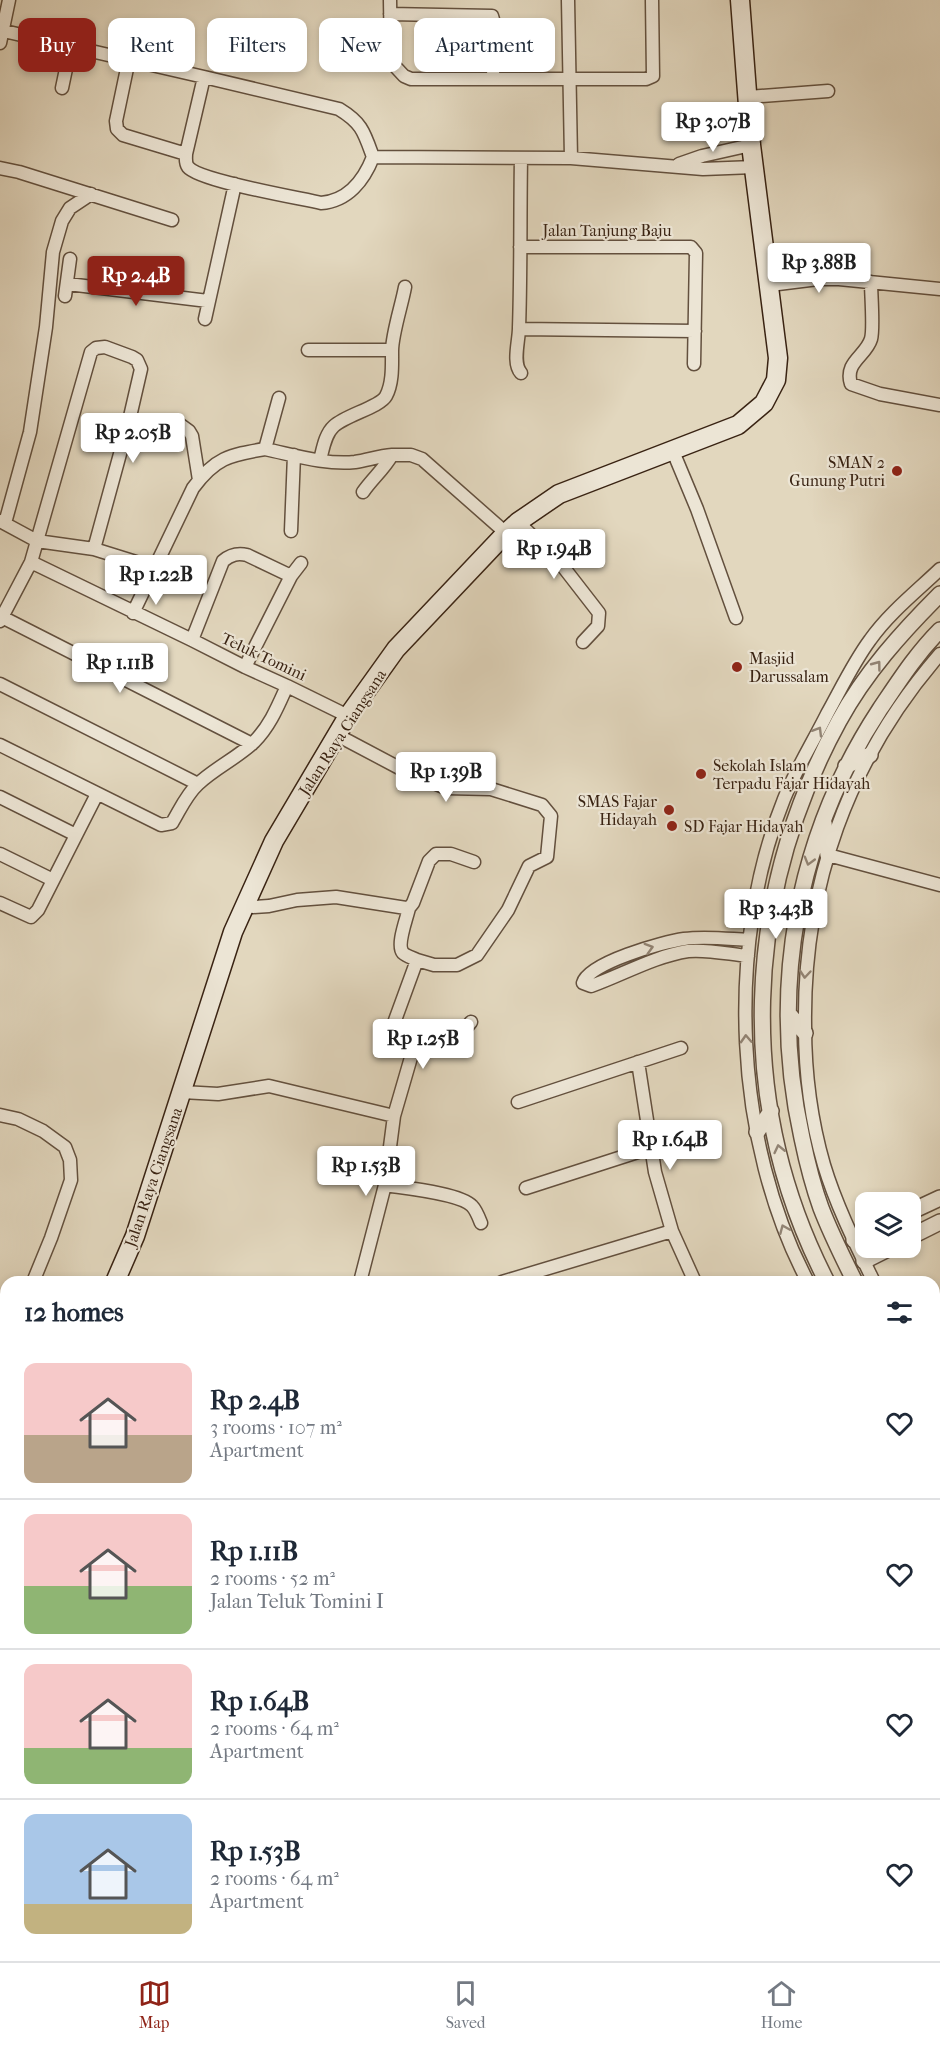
<!DOCTYPE html>
<html lang="en">
<head>
<meta charset="utf-8">
<style>
  body { margin:0; font-family:"IM FELL French Canon",serif; background:#f6f6f7; color:#1f2937; height:100vh; display:flex; flex-direction:column; font-size:22px; white-space:nowrap }
  * { box-sizing:border-box; margin:0 }
  p { font-size:20px; color:#747a83 }
  .icon { flex:none; width:33px; height:33px; fill:none; stroke:currentColor; stroke-width:2; stroke-linecap:round; stroke-linejoin:round }
  .map { position:relative; flex:1; overflow:hidden }
  .sheet { position:absolute; left:0px; top:1276px; width:940px; height:686px; display:flex; flex-direction:column; background:#fff; border-radius:18px 18px 0 0; box-shadow:0 3px 9px #0003 }
  .sheet>* { flex:none }
  .guide { position:absolute; left:18px; top:18px; width:600px; height:54px; display:flex; gap:12px }
  .tools { position:absolute; left:855px; top:1192px; display:grid; gap:12px }
  .tools a { display:grid; place-items:center; width:66px; height:66px; border-radius:12px; background:#fff; box-shadow:0 3px 9px #0003; font-size:30px }
  .price { position:absolute; translate:-50% -51px; padding:0 14px; border-radius:6px; background:#fff; color:#222; font-size:20px; line-height:39px; filter:drop-shadow(0 2px 3px #0008) }
  .price::after { content:''; position:absolute; left:50%; top:36px; width:18px; height:14px; margin-left:-9px; background:inherit; clip-path:polygon(0 0,100% 0,50% 100%) }
  .price.active { background:#8f2418; color:#fff }
  ul { padding:0; list-style:none }
  li { display:flex; align-items:center; gap:18px; height:150px; padding:0 24px }
  li+li { border-top:2px solid #e0e1e3 }
  li span { display:grid; place-items:center; flex:none; width:168px; height:120px; border-radius:12px; color:#555 }
  li>.icon { margin-inline-start:auto }
  span .icon { width:72px; height:72px; fill:#fffc; stroke-width:1 }
  li b { font-size:26px }
  h2 { display:flex; justify-content:space-between; align-items:center; height:72px; padding:0 24px; font-size:26px }
  .chip { padding:0 21px; border-radius:12px; background:#fff; box-shadow:0 3px 9px #0003; font-size:21px; line-height:54px }
  .chip.active { background:#8f2418; color:#fff }
  .menu { display:flex; justify-content:space-around; align-items:center; height:84px; border-top:2px solid #e0e1e3; background:#fff; font-size:16px; color:#747a83 }
  .menu a { display:grid; justify-items:center; gap:3px }
  .menu .active { color:#8f2418 }
  .map>svg:first-child { display:block }
  .lines { fill:none; stroke-linecap:round; stroke-linejoin:round }
  .minor-casing { stroke:#63503e; stroke-width:15 }
  .tertiary-casing { stroke:#63503e; stroke-width:18 }
  .secondary-casing { stroke:#392313; stroke-width:21 }
  .minor { stroke:#ece5d5; stroke-width:12 }
  .tertiary { stroke:#ece5d5; stroke-width:15 }
  .secondary { stroke:#ece5d5; stroke-width:18 }
  .oneway { stroke:#928474 }
  .poi-dot { fill:#8f2418; stroke:#ece5d5; stroke-width:2 }
  .labels { text-anchor:middle; stroke-width:4.5; stroke-linejoin:round; paint-order:stroke }
  .street-label { font-size:16px; fill:#392313; stroke:#ece5d5 }
  .poi-label { font-size:16px; fill:#392313; stroke:#ece5d5; text-anchor:start }
</style>
</head>
<body>
<div class="map">
<svg width="940" height="1961" viewBox="0 0 940 1961">
  <rect width="100%" height="100%" fill="#e2d7be"/>
  <filter id="stains"><feTurbulence type="fractalNoise" baseFrequency=".00333" numOctaves="4"/><feColorMatrix values="0 0 0 0 .2 0 0 0 0 .09 0 0 0 0 .02 0 0 0 .5 -.17"/></filter>
  <radialGradient id="worn" r=".72"><stop offset=".6" stop-color="#630" stop-opacity="0"/><stop offset="1" stop-color="#630" stop-opacity=".3"/></radialGradient>
  <g class="lines">
    <defs>
      <path id="minor" d="M390,0L391,62L404,76L411,79H646L653,76L652,0
        M568,0L571,158
        M390,14L492,16L494,23L493,79
        M0,30L204,77
        M0,43L9,0
        M129,59L116,121L117,129L123,135L186,154
        M204,77L339,109C362,123 364,132 373,157C364,180 348,201 321,203C300,198 199,181 188,167C185,163 186,158 186,154Z
        M62,88L71,45
        M748,97L828,91
        M373,157L571,158L703,169L754,167
        M679,164L702,156L751,145
        M0,168L19,172L172,220
        M520,247H691L696,253L694,364
        M871,282C871,295 874,329 871,339C866,356 844,362 851,384L880,394L940,405
        M68,284L208,301
        M770,285L818,279H839L940,289
        M65,296L70,259
        M205,319L235,184
        M519,329L695,331
        M308,350H392
        M521,373C512,363 519,341 519,328C521,271 520,215 521,158
        M178,423L189,431L192,436L199,480
        M265,449C294,455 325,465 355,462C368,460 379,456 392,455
        M672,449L697,509L736,618
        M320,460C323,449 325,434 334,426C346,415 380,407 386,396C393,383 392,365 392,351C392,334 402,304 405,287
        M363,492C372,479 384,469 392,455H411L422,459L506,533
        M0,521L37,541L94,549L155,568
        M518,522L561,564L599,613L598,626L583,642
        M5,523L30,432L46,327L53,252L62,221L70,208L91,194
        M291,531L294,455
        M31,562L91,352L96,348L105,347L132,357L137,360L141,369L129,421L94,549
        M133,613L193,488C215,458 229,455 265,449L279,398
        M2,617L252,744
        M0,621L31,562L192,640L245,667L287,686L348,716
        M192,640L223,561C231,554 238,553 247,555L291,576
        M245,667L291,576L301,563
        M0,684L198,784
        M0,745L161,825L172,823C180,810 186,795 198,784C215,768 237,758 254,742C270,726 278,706 287,686
        M0,797L76,835
        M0,854L53,880
        M828,855L940,885
        M0,903L31,917L38,910L97,794
        M246,904L253,907L269,906L297,900L336,897L406,908H409L413,903L429,861L436,854H451L474,862
        M409,908C407,918 396,945 403,953C406,956 413,958 417,960
        M748,956C728,954 707,949 688,951C655,956 622,975 591,986L583,983C588,963 663,942 684,939C705,936 728,939 749,940
        M412,1054L417,1047L421,1045C451,1043 452,1046 471,1022
        M638,1062L655,1172L672,1231L695,1282
        M182,1092L218,1094L269,1086L394,1116L412,1054L393,1043L390,1034L417,960L434,965H457L477,955L508,910L529,866L547,857L551,816L542,805L491,789L446,788L405,771L337,735
        M518,1102L681,1048
        M0,1115L18,1119L43,1131L65,1147L70,1160L71,1180L51,1238L33,1282
        M385,1185C404,1188 460,1193 472,1206C476,1210 479,1218 481,1223
        M526,1188L650,1148
        M360,1282L385,1185L394,1116
        M502,1282L672,1231
        M808,1282C734,1143 725,945 784,799C796,769 813,742 827,714C841,689 853,663 870,640C889,613 917,591 940,569
        M874,1282C856,1245 836,1205 824,1165C811,1120 805,1072 805,1026C803,886 848,760 940,654
        M934,1407L940,1418
        M0,1430L6,1431
        M934,1538L940,1549
        M0,1761H6
        M934,1808L940,1805
        M934,1832L940,1829
        M934,1938L940,1935
        M256,1956L264,1961
        M388,1956L390,1961
        M460,1956L462,1961
        M556,1956L559,1961
        M574,1956L576,1961
        M153,1961L157,1956
        M442,1961L451,1956
        M634,1961L644,1956
        M673,1961L683,1956
        M889,1961L899,1956"/>
      <path id="tertiary" d="M846,766L870,755
        M824,823L828,855
        M789,1014L805,1033
        M757,1132L771,1111
        M910,1212L940,1198
        M910,1237L940,1222
        M854,1240L866,1234
        M864,1261L890,1248
        M827,1282C735,1104 743,896 839,721C865,673 902,632 940,594
        M855,1282C843,1258 831,1234 821,1208C813,1186 807,1162 802,1138C769,989 796,837 880,709C899,681 916,654 940,630
        M934,1442L940,1453
        M934,1498L940,1509"/>
      <path id="secondary" d="M115,1282L135,1236L233,932L274,841L348,716L396,649L506,533L518,522L559,494L738,425L764,403L776,380L778,358L751,145L740,0
        M0,1555L6,1540"/>
    </defs>
    <use href="#minor" class="minor-casing"/>
    <use href="#tertiary" class="tertiary-casing"/>
    <use href="#secondary" class="secondary-casing"/>
    <use href="#minor" class="minor"/>
    <use href="#tertiary" class="tertiary"/>
    <use href="#secondary" class="secondary"/>
  </g>
  <defs><path id="oneway-chevron" d="M-2-3.5L2.5 0L-2 3.5" fill="none" stroke-width="1.6" stroke-linecap="round" stroke-linejoin="round" transform="scale(1.5)"/></defs>
  <g class="oneway">
    <use href="#oneway-chevron" transform="translate(877 665) rotate(-53)"/>
    <use href="#oneway-chevron" transform="translate(818 731) rotate(-59)"/>
    <use href="#oneway-chevron" transform="translate(809 861) rotate(106)"/>
    <use href="#oneway-chevron" transform="translate(649 948) rotate(-16)"/>
    <use href="#oneway-chevron" transform="translate(805 974) rotate(95)"/>
    <use href="#oneway-chevron" transform="translate(746 1039) rotate(-93)"/>
    <use href="#oneway-chevron" transform="translate(779 1149) rotate(-103)"/>
    <use href="#oneway-chevron" transform="translate(784 1229) rotate(-113)"/>
  </g>
  <g class="poi-dot">
    <circle cx="897" cy="471" r="6"/>
    <circle cx="737" cy="667" r="6"/>
    <circle cx="701" cy="774" r="6"/>
    <circle cx="669" cy="810" r="6"/>
    <circle cx="672" cy="826" r="6"/>
  </g>
  <g class="labels">
    <g class="street-label">
      <text x="607" y="236">Jalan Tanjung Baju</text>
      <text transform="translate(264 656) rotate(25)" y="6">Teluk Tomini</text>
      <text transform="translate(342 732) rotate(-57)" y="6">Jalan Raya Ciangsana</text>
      <text transform="translate(153 1177) rotate(-71)" y="6">Jalan Raya Ciangsana</text>
    </g>
    <g class="poi-label">
      <text x="885" y="468" text-anchor="end">SMAN 2<tspan x="885" dy="18">Gunung Putri</tspan></text>
      <text x="749" y="664">Masjid<tspan x="749" dy="18">Darussalam</tspan></text>
      <text x="713" y="771">Sekolah Islam<tspan x="713" dy="18">Terpadu Fajar Hidayah</tspan></text>
      <text x="657" y="807" text-anchor="end">SMAS Fajar<tspan x="657" dy="18">Hidayah</tspan></text>
      <text x="684" y="832">SD Fajar Hidayah</text>
    </g>
  </g>
  <rect width="100%" height="100%" filter="url(#stains)"/>
  <rect width="100%" height="100%" fill="url(#worn)"/>
</svg>
<div class="tools">
<a><svg class="icon" aria-label="layers" viewBox="0 0 24 24"><path d="M12 4l9 5-9 5-9-5zM3 14l9 5 9-5"/></svg></a>
</div>
<b class="price" style="left:713px;top:153px">Rp 3.07B</b>
<b class="price" style="left:819px;top:294px">Rp 3.88B</b>
<b class="price active" style="left:136px;top:307px">Rp 2.4B</b>
<b class="price" style="left:133px;top:464px">Rp 2.05B</b>
<b class="price" style="left:554px;top:580px">Rp 1.94B</b>
<b class="price" style="left:156px;top:606px">Rp 1.22B</b>
<b class="price" style="left:120px;top:694px">Rp 1.11B</b>
<b class="price" style="left:446px;top:803px">Rp 1.39B</b>
<b class="price" style="left:776px;top:940px">Rp 3.43B</b>
<b class="price" style="left:423px;top:1070px">Rp 1.25B</b>
<b class="price" style="left:670px;top:1171px">Rp 1.64B</b>
<b class="price" style="left:366px;top:1197px">Rp 1.53B</b>
<div class="guide">
<a class="chip active">Buy</a>
<a class="chip">Rent</a>
<a class="chip">Filters</a>
<a class="chip">New</a>
<a class="chip">Apartment</a>
</div>
<section class="sheet">
<h2>12 homes<svg class="icon" aria-label="filters" viewBox="0 0 24 24"><path d="M4 7h16M4 17h16"/><circle cx="9" cy="7" r="2"/><circle cx="15" cy="17" r="2"/></svg></h2>
<ul>
<li><span style="background:linear-gradient(#f6c9c9 60%,#b9a48a 0)"><svg class="icon" aria-label="home" viewBox="0 0 24 24"><path d="M3 11l9-7 9 7M6 9v11h12V9"/></svg></span><div><b>Rp 2.4B</b><p>3 rooms · 107 m²</p><p>Apartment</p></div><svg class="icon" aria-label="heart" viewBox="0 0 24 24"><path d="M12 20l-8-8c-3-5 5-10 8-4 3-6 11-1 8 4z"/></svg></li>
<li><span style="background:linear-gradient(#f6c9c9 60%,#8fb573 0)"><svg class="icon" aria-label="home" viewBox="0 0 24 24"><path d="M3 11l9-7 9 7M6 9v11h12V9"/></svg></span><div><b>Rp 1.11B</b><p>2 rooms · 52 m²</p><p>Jalan Teluk Tomini I</p></div><svg class="icon" aria-label="heart" viewBox="0 0 24 24"><path d="M12 20l-8-8c-3-5 5-10 8-4 3-6 11-1 8 4z"/></svg></li>
<li><span style="background:linear-gradient(#f6c9c9 70%,#8fb573 0)"><svg class="icon" aria-label="home" viewBox="0 0 24 24"><path d="M3 11l9-7 9 7M6 9v11h12V9"/></svg></span><div><b>Rp 1.64B</b><p>2 rooms · 64 m²</p><p>Apartment</p></div><svg class="icon" aria-label="heart" viewBox="0 0 24 24"><path d="M12 20l-8-8c-3-5 5-10 8-4 3-6 11-1 8 4z"/></svg></li>
<li><span style="background:linear-gradient(#a9c7e8 75%,#c2b280 0)"><svg class="icon" aria-label="home" viewBox="0 0 24 24"><path d="M3 11l9-7 9 7M6 9v11h12V9"/></svg></span><div><b>Rp 1.53B</b><p>2 rooms · 64 m²</p><p>Apartment</p></div><svg class="icon" aria-label="heart" viewBox="0 0 24 24"><path d="M12 20l-8-8c-3-5 5-10 8-4 3-6 11-1 8 4z"/></svg></li>
</ul>
</section>
</div>
<nav class="menu">
<a class="active"><svg class="icon" aria-label="map" viewBox="0 0 24 24"><path d="M3 6l6-2 6 2 6-2v14l-6 2-6-2-6 2zM9 4v14M15 6v14"/></svg>Map</a>
<a><svg class="icon" aria-label="saved" viewBox="0 0 24 24"><path d="M7 4h10v16l-5-4-5 4z"/></svg>Saved</a>
<a><svg class="icon" aria-label="home" viewBox="0 0 24 24"><path d="M3 11l9-7 9 7M6 9v11h12V9"/></svg>Home</a>
</nav>
</body>
</html>
